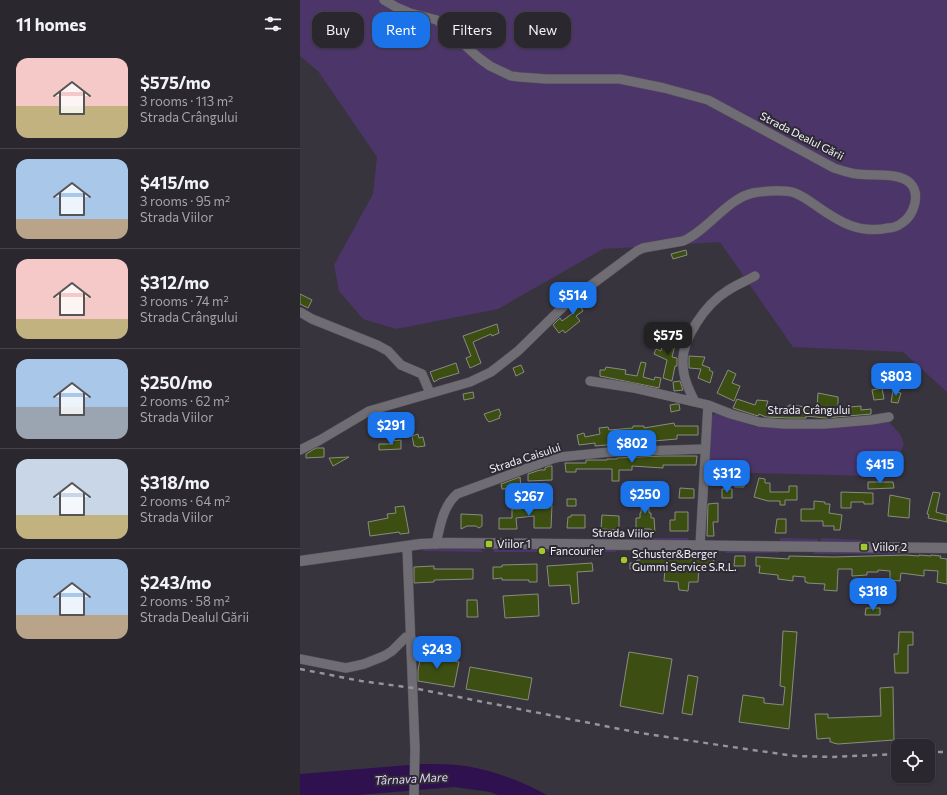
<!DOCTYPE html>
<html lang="en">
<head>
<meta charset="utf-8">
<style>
  body { margin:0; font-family:Commissioner,sans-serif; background:#36333a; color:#f1f3f6; height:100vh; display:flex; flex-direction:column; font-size:15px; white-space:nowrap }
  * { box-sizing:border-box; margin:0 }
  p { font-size:13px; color:#a5a5aa }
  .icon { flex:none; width:22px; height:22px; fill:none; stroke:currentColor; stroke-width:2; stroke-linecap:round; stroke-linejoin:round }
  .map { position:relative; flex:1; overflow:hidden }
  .details { display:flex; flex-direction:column; background:#2a272e; width:300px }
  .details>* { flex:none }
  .hud { position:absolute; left:12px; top:12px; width:380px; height:36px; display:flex; gap:8px }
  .tools { position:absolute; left:591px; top:739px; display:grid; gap:8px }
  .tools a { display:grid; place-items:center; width:44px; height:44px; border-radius:8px; background:#2a272e; box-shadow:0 1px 3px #0004,0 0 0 1px #46444a; font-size:20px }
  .price { position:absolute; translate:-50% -34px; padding:0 9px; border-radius:8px; background:#1a73e8; color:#fff; font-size:13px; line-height:26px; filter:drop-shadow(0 1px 2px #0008) }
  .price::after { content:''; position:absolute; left:50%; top:24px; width:12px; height:9px; margin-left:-6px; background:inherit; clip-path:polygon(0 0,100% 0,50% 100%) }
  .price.selected { background:#222; color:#fff }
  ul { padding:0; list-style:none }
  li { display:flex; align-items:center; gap:12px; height:100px; padding:0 16px }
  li+li { border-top:1px solid #46444a }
  li span { display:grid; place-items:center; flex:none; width:112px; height:80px; border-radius:12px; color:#555 }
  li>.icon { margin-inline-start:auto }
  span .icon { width:48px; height:48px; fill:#fffc; stroke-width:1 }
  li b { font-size:17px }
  h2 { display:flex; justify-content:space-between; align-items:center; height:48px; padding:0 16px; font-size:17px }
  .chip { padding:0 14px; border-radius:12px; background:#2a272e; box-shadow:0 1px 3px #0004,0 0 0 1px #46444a; font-size:14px; line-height:36px }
  .chip.selected { background:#1a73e8; color:#fff }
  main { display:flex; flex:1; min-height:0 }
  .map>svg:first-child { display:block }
  .green { fill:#4c3569 }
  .water { fill:#30114f }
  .building { fill:#3d4e12; stroke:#888c80 }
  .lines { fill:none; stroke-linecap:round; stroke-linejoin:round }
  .minor-casing { stroke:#56535c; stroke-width:10 }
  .tertiary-casing { stroke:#56535c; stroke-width:11 }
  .minor { stroke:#6f6d73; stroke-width:9 }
  .tertiary { stroke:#6f6d73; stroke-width:10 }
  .rail { stroke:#96939b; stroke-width:2.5; stroke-dasharray:5 5; stroke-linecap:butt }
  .poi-dot { fill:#a0c92c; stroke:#2e2a34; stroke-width:1.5 }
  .labels { text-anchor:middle; stroke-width:4; stroke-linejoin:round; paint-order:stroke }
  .street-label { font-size:11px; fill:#f5f3fa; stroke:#2e2a34 }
  .poi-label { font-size:11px; fill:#f5f3fa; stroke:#2e2a34; text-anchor:start }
  .water-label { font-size:12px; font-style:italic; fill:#e3d4fb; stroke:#2e2a34 }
</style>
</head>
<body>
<main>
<section class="details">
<h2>11 homes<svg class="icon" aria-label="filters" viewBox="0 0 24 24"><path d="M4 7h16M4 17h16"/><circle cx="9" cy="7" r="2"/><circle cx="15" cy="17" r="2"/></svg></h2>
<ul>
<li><span style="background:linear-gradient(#f6c9c9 60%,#c2b280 0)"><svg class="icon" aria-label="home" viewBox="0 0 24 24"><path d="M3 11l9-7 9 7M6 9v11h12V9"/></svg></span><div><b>$575/mo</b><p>3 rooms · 113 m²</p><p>Strada Crângului</p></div></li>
<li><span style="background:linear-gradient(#a9c7e8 75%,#b9a48a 0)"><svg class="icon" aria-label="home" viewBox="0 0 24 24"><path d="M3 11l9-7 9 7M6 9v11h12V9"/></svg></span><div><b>$415/mo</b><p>3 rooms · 95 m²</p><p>Strada Viilor</p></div></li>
<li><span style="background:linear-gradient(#f6c9c9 75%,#c2b280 0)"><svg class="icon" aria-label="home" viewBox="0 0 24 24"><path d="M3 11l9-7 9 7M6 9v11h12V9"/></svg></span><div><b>$312/mo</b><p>3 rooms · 74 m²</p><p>Strada Crângului</p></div></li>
<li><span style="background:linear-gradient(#a9c7e8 60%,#9aa5b1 0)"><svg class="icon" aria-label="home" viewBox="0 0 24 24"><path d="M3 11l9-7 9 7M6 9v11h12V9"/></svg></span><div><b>$250/mo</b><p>2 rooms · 62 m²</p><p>Strada Viilor</p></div></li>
<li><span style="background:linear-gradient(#c9d6e8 70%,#c2b280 0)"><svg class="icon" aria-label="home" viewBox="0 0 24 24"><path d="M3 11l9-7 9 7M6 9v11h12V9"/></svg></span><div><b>$318/mo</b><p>2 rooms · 64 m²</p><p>Strada Viilor</p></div></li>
<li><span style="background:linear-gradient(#a9c7e8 70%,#b9a48a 0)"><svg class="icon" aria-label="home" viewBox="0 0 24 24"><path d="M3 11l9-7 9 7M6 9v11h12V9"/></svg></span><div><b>$243/mo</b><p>2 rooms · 58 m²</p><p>Strada Dealul Gării</p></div></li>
</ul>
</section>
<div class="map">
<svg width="647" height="795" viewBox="0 0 647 795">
  <rect width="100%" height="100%" fill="#38343e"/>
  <path class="green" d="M0,0H647V392L603,352L493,347L420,242L303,249L198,309L96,329L63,319L39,291L34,265L73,194L77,157L18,71L0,56Z
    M416,413L456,427L524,426L577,421L589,422L600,434L604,444C597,461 593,468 576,476L407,472L412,416Z
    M334,538H388V541L334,540Z
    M480,538L518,539V542L480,541Z
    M521,538L562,540V542L521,541Z
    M123,548H179L183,552L123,551Z
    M192,548L315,549L317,552H194Z
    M479,548V553H425L427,550Z
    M514,550H599V554H514Z"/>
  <path class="water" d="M120,764C135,764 151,764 166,766C195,771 221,781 247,795H198L190,792L154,787L59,795H0V774Z"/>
  <path class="building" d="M386,250L387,255L373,259L371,254Z
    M292,292L296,296L281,307L283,311L276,316L280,321L265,333L263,330L259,333L253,325L260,318L262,321L273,313L270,309Z
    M0,294L12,300L8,308L0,304Z
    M197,324L199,333L192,336L191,334L173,342L181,363L170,368L166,358L171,356L163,336Z
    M365,333L372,335V336L377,337L372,357L377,358V366H375L372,381L363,378L367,360L354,354L356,349L361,351Z
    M389,356L405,357L402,365L410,368L409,370L413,372L410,383L398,378L401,369L389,368Z
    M341,362L346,363L343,377L354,380L355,377L361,378L359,388L300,376V370H305L306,367L326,370L325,374L337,376Z
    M156,363L159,373L139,379L134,382L130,372Z
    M221,365L224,372L216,376L213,368Z
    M428,370L436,374L432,383L440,386L434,401L417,393Z
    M380,381L383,390L374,391L373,382Z
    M582,388L584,399L574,400L572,390Z
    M593,391L601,393L598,403L591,402Z
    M173,392L174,398L164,400L163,394Z
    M518,393L538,397V408L561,406V410L571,409V414L525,418L506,416V418H488L466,417L459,414L458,416L433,408L437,399L455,405L457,400L468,401L466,407L481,412L482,409H486L487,406L489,407V405L517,408Z
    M376,404H379L380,410L371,412L370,405Z
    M199,409L201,415L199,416L200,418L189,422L187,420L184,414Z
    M374,423L375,426H398V435H377V439L295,446V443L279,445L277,435L284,433L285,437L300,434L299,428L308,427L309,430L333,428V426H344V428Z
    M118,434L119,438L123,437L125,446L117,447L116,446H114L112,436Z
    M101,440V449L79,450V444H93L92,441Z
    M16,448H24V457L6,458V454Z
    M362,456H397L396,465H363V468L332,466V470H319V481H312V469H276V472H266L265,463H286V460H307V459H317V458Z
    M49,457L33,466L29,458Z
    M249,466H252V480L228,481V474L240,470H245V468Z
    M435,475H444V487H435Z
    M220,477L221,488L202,489L201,484Z
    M459,478L465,479V483H470V492H489V486H497V500H485V505H480V501H468L454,497Z
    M568,482H593L594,488L568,489Z
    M380,488L394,489V498H379Z
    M422,489H432V498H422Z
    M541,492L573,493V504H564V502H551V508H541Z
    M633,492L640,493L636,512L647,515V522L628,518L629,515L627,514Z
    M342,493H349V513H351V518H354L355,532L350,529H341L336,531V518H340V513H341Z
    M590,495L610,499L609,518L588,516Z
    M267,499H276V506H267Z
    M514,501L525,502V504H530L529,513L542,515L540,530H534V526H523V521H501V509H514Z
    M418,503V522H413L414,536H407L408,504Z
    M241,504L242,506L252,505L251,528H234V516L216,518L217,529H199V518H212V509H221L220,505Z
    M104,506L109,533L100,534L99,532L70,536L68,522L88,518L87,514L96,513L95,507Z
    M375,512H388V531H370V520H375Z
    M161,514L182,515V526L179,528L176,526H167L161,529Z
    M271,515H285V528H267L268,517H271Z
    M302,515L319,516V530L301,529Z
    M477,519H486V533H475Z
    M340,555L376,557L377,556H393L394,558L414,556L413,569L399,568L398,582H389L388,591L379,590L378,582L364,581L365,569H330V563H337V560H340Z
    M606,555L619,556V555L631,556V555L641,556L640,558L647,559V584L637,582L638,571L624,570V576L601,573L600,581L590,580V571L578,570V572H567V575L552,576V569H538L537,591L524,590L525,584L507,583V582H505V577L493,576V581L478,579V575L459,573L460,566H456V557L489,559V556L533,557Z
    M435,556H445V566H434Z
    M292,563L293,571L277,572L279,603L272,604L270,585L249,586L247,566Z
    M237,564V582H229V580H202V578L193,579V567H202V565Z
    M134,566V569H173V579L134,580V582L114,583V567Z
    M238,594L239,616L205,618L203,596Z
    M167,600H177L178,617H167Z
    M566,608H580V615H565Z
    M483,631L497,632L489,729L439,722L443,695L464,698V703L483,705L485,687L480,686Z
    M599,632H613V645H608V673H595L594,654H598Z
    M124,647H133V657L159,662L154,687L118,681V670L121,655H124Z
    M329,652L372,659L363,714L320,706Z
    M170,667L232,678L228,700L166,689Z
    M388,675L398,677L392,715L382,713Z
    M593,687L594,740L538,744L533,743L532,742H530V738L517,739L515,714H528V718L581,716L580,688Z"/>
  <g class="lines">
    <defs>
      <path id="minor" d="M0,312L12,319L77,345L88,351L101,365L122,374L130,393
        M290,381L334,388L408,405L431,414L459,422L484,424H525L571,420L589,417
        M395,402C389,390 383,378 383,364C381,339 406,304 427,291C436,285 446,281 455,276
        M0,450L20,440L69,411L170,382L191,372L218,351L267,303L337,251L343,248L383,241C407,231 428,198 453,193C466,191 482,189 495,193C503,196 511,202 518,207C541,223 560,234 588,228C593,228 598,226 602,223C614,215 621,194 610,183C599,172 572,176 557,174C549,173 541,170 534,168L408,100L364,88L320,79H247L219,77L211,76L190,66L179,58L137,20L110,13L96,7L84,0
        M136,544C140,526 143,506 157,494L252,459L260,457L310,452L405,449
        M107,546L115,749L114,795
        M400,546L408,405
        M0,659L46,668L64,664L84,656L92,651L106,637H111"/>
      <path id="tertiary" d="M0,561L121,544L148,543L647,548"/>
    </defs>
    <use href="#minor" class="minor-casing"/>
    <use href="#tertiary" class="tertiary-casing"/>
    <use href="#minor" class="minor"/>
    <use href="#tertiary" class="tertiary"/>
    <path class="rail" d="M0,669L61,681L113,688L340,733L432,747L495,756L532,757L598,754
      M628,752H647"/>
  </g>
  <g class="poi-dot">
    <rect x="185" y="540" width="8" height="8" rx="2"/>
    <rect x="560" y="543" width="8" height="8" rx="2"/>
    <circle cx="242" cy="551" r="4"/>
    <circle cx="324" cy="560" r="4"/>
  </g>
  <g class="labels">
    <g class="street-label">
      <text transform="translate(502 136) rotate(27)" y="4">Strada Dealul Gării</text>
      <text x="509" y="414">Strada Crângului</text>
      <text transform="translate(225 458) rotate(-18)" y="4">Strada Caisului</text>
      <text transform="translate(323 533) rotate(1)" y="4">Strada Viilor</text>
    </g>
    <g class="poi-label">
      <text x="197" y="548">Viilor 1</text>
      <text x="572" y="551">Viilor 2</text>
      <text x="250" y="555">Fancourier</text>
      <text x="332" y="558">Schuster&amp;Berger<tspan x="332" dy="13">Gummi Service S.R.L.</tspan></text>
    </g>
    <g class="water-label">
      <text transform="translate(111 779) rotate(-3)" y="4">Târnava Mare</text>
    </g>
  </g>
</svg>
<div class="tools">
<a><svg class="icon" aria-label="locate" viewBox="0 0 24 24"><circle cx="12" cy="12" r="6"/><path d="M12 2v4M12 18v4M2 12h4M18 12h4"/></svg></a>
</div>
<b class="price" style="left:273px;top:316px">$514</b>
<b class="price selected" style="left:368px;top:356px">$575</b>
<b class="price" style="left:596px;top:397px">$803</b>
<b class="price" style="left:91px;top:446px">$291</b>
<b class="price" style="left:332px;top:464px">$802</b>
<b class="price" style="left:580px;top:485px">$415</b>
<b class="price" style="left:427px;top:494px">$312</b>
<b class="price" style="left:345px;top:515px">$250</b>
<b class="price" style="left:229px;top:517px">$267</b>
<b class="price" style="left:573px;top:612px">$318</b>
<b class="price" style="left:137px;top:670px">$243</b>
<div class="hud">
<a class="chip">Buy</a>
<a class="chip selected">Rent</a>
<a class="chip">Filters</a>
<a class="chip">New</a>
</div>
</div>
</main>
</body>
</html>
